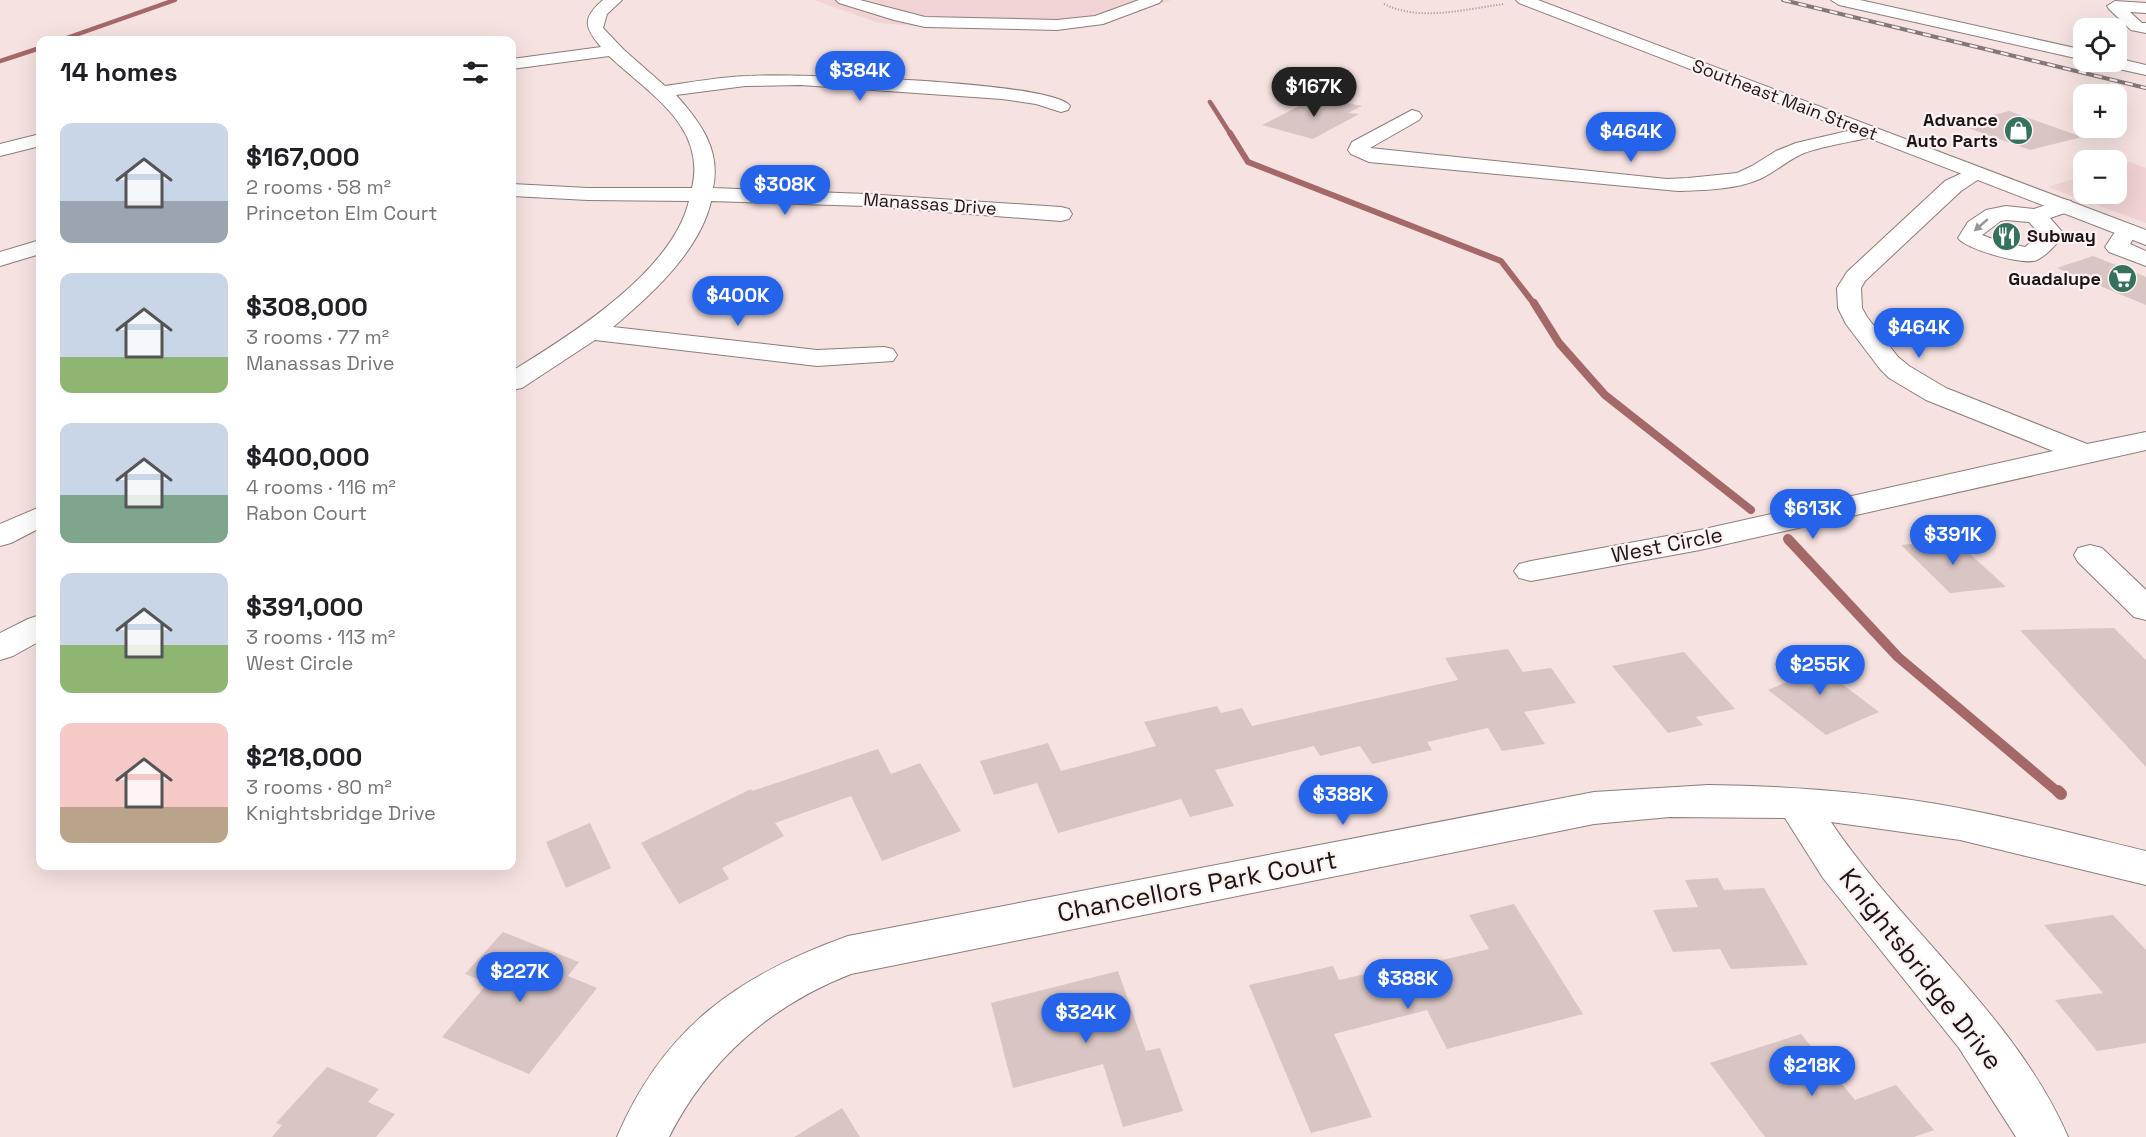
<!DOCTYPE html>
<html lang="en">
<head>
<meta charset="utf-8">
<style>
  body { margin:0; font-family:"Space Grotesk",sans-serif; background:#f6f6f6; color:#202124; height:100vh; display:flex; flex-direction:column; font-size:22px; white-space:nowrap }
  * { box-sizing:border-box; margin:0 }
  p { font-size:20px; color:#757577 }
  .icon { flex:none; width:33px; height:33px; fill:none; stroke:currentColor; stroke-width:2; stroke-linecap:round; stroke-linejoin:round }
  .map { position:relative; flex:1; overflow:hidden }
  .details { position:absolute; left:36px; top:36px; width:480px; height:834px; display:flex; flex-direction:column; background:#fff; border-radius:12px; box-shadow:0 6px 24px #0002 }
  .details>* { flex:none }
  .fabs { position:absolute; left:2073px; top:18px; display:grid; gap:12px }
  .fabs a { display:grid; place-items:center; width:54px; height:54px; border-radius:12px; background:#fff; box-shadow:0 6px 24px #0002; font-size:30px }
  .price { position:absolute; translate:-50% -51px; padding:0 14px; border-radius:21px; background:#2563eb; color:#fff; font-size:20px; line-height:39px; filter:drop-shadow(0 2px 3px #0008) }
  .price::after { content:''; position:absolute; left:50%; top:36px; width:18px; height:14px; margin-left:-9px; background:inherit; clip-path:polygon(0 0,100% 0,50% 100%) }
  .price.selected { background:#222; color:#fff }
  ul { padding:0; list-style:none }
  li { display:flex; align-items:center; gap:18px; height:150px; padding:0 24px }
  li span { display:grid; place-items:center; flex:none; width:168px; height:120px; border-radius:12px; color:#555 }
  li>.icon { margin-inline-start:auto }
  span .icon { width:72px; height:72px; fill:#fffc; stroke-width:1 }
  li b { font-size:26px }
  h2 { display:flex; justify-content:space-between; align-items:center; height:72px; padding:0 24px; font-size:26px }
  .map>svg:first-child { display:block }
  .built { fill:#f0d3d2 }
  .lines { fill:none; stroke-linecap:round; stroke-linejoin:round }
  .stream-far4 { stroke:#a56868; stroke-width:4.5 }
  .stream-far3 { stroke:#a56868; stroke-width:6 }
  .stream-far2 { stroke:#a56868; stroke-width:8 }
  .stream-far1 { stroke:#a56868; stroke-width:10 }
  .stream { stroke:#a56868; stroke-width:12 }
  .building { fill:#d8c5c4 }
  .minor-casing { stroke:#8d7c7b; stroke-width:2 }
  .major-casing { stroke:#8d7c7b; stroke-width:2 }
  .path { stroke:#a09191; stroke-width:2; stroke-dasharray:1 2; stroke-linecap:butt }
  .minor { fill:#fff; fill-rule:evenodd }
  .major { fill:#fff; fill-rule:evenodd }
  .rail-casing { stroke:#847877; stroke-width:4 }
  .rail { stroke:#fdf1f1; stroke-width:2; stroke-dasharray:8; stroke-linecap:butt }
  .oneway { fill:#999696 }
  .labels { text-anchor:middle; stroke-width:4.5; stroke-linejoin:round; paint-order:stroke }
  .far-street-label { font-size:18px; fill:#1c1515; stroke:#fdf1f1 }
  .far-poi-label { font-size:18px; font-weight:bold; fill:#1c1515; stroke:#fdf1f1; text-anchor:end }
  .street-label { font-size:21px; fill:#1c1515; stroke:#fdf1f1 }
  .near-street-label { font-size:26px; fill:#1c1515; stroke:#fdf1f1 }
</style>
</head>
<body>
<div class="map">
<svg width="2146" height="1137" viewBox="0 0 2146 1137">
  <rect width="100%" height="100%" fill="#f5e2e1"/>
  <path class="built" d="M814,0H1171L1109,21L1077,28H941L879,23Z
    M2129,162L2146,168V223L2048,187L2083,176L2084,194H2116L2117,166Z"/>
  <g class="lines">
    <path class="stream-far4" d="M61,40L175,0
      M0,61L40,48
      M1210,102L1231,135"/>
    <path class="stream-far3" d="M1230,133L1248,162L1501,261L1535,305"/>
    <path class="stream-far2" d="M1534,303L1559,343L1605,395L1751,510"/>
    <path class="stream-far1" d="M1788,539L1898,657L2059,793"/>
    <path class="stream" d="M2058,791L2061,794"/>
  </g>
  <path class="building" d="M1317,97L1362,106L1348,113L1359,114L1313,139L1262,125Z
    M2009,111L2082,137L2030,150L1957,124Z
    M2093,256L2146,277V305L2057,268Z
    M1955,540L2006,587L1950,593L1901,545Z
    M2114,628L2146,660V767L2020,630Z
    M1508,649L1523,672L1551,668L1576,703L1524,712L1545,744L1502,751L1488,728L1427,742L1432,750L1372,764L1360,746L1320,756L1314,746L1215,770L1234,806L1190,817L1181,799L1058,833L1037,783L994,795L980,761L1048,743L1061,771L1156,746L1144,722L1217,706L1221,713L1242,708L1252,726L1458,680L1445,658Z
    M1684,652L1735,709L1696,717L1703,725L1668,733L1612,666Z
    M1801,653L1879,712L1826,735L1768,690L1794,679L1774,664Z
    M878,749L891,774L920,763L961,831L882,861L851,796L775,823L784,836L722,868L729,879L679,904L641,843L751,789L752,791Z
    M590,823L611,868L566,888L546,842Z
    M1718,878L1724,890L1764,888L1808,965L1731,969L1720,949L1673,952L1653,910L1698,907L1685,880Z
    M1514,904L1583,1014L1447,1049L1427,1010L1334,1034L1372,1117L1311,1133L1249,985L1333,966L1339,980L1365,974L1367,978L1489,949L1469,915Z
    M2113,915L2146,950V1043L2097,1051L2055,1000L2103,993L2044,925Z
    M503,932L579,962L568,976L597,988L529,1074L442,1037L488,983L465,974Z
    M1118,971L1146,1051L1160,1048L1183,1111L1123,1127L1103,1064L1013,1088L991,1003Z
    M1801,1034L1855,1100L1896,1085L1934,1130L1914,1137H1765L1710,1063Z
    M327,1067L379,1089L368,1102L395,1114L376,1137H272L282,1125L276,1123Z
    M842,1108L860,1137H794Z"/>
  <g class="lines">
    <defs>
      <path id="minor" d="M603,0H622L607,14L603,28L624,50L665,86C692,82 720,77 747,76C788,73 1053,81 1070,106L1068,110L1061,112L1036,104L1002,99L801,85L745,86L676,95C701,123 721,150 713,188L866,194L1061,207L1069,209L1072,214L1069,219L1061,221L866,206L711,201C700,251 650,296 613,327L817,350L884,347L893,349L897,355L893,361L817,366L595,340L522,388L512,390V371C571,335 672,272 689,201L588,200L512,196V184L588,188H692C707,126 648,93 609,56L512,69V59L601,47C584,27 582,18 603,0Z
        M836,0H860L925,17L1057,20L1095,16L1139,0H1162L1159,3L1103,24L1057,30L925,27L894,20L839,3Z
        M1831,0H1860L2084,50V60L1839,5Z
        M2115,1L2146,3V13L2130,12L2142,23H2146V33L2131,30L2109,9L2107,6Z
        M2116,58L2146,65V75L2105,66L2102,62H2116Z
        M1412,110L1419,112L1422,116L1419,120L1370,148L1667,179L1688,178L1737,173L1752,166L1776,151L1796,143L1869,126L1876,128L1879,132L1876,136C1852,142 1827,145 1804,153C1787,160 1776,172 1760,179C1734,190 1705,190 1678,191L1369,162L1351,154L1348,150L1352,142Z
        M40,134V146L0,156V144Z
        M1975,167L1982,169L1985,173L1982,177L1961,191L1865,281L1861,288L1862,308L1867,317L1898,357L1909,366L1946,388L2087,444L2146,432V450L1700,550L1531,581L1519,578L1514,571L1519,564L1531,561L1700,530L2053,451L1926,400L1889,378L1880,369L1846,324L1838,308L1837,288L1847,272L1945,181Z
        M2063,199L2071,201L2074,206L2071,211L2050,218L2064,234C2058,243 2047,255 2037,260C2024,266 1965,249 1958,238L1968,222L1986,210L2006,206L2034,209ZM2006,220L2029,222L2040,234L2025,247L1998,241L1982,235L2001,221Z
        M2127,224L2135,226L2138,231L2130,244L2146,251V266L2109,252L2105,247L2119,226Z
        M40,240V254L0,266V252Z
        M40,507V528L11,543L0,546V524Z
        M2090,545L2102,548L2146,590V620L2134,617L2078,562L2074,555L2078,548Z
        M40,615V641L13,656L0,660V633L28,619Z
        M1708,785C1783,786 1857,791 1931,803C2003,815 2075,834 2146,851V885L1960,840L1831,822C1902,928 2017,1018 2068,1137H2016L1959,1048L1823,878L1785,818L1670,817L1594,824L851,974C771,1005 708,1060 669,1137H617C664,1027 739,975 848,936L1594,792Z"/>
      <path id="major" d="M1516,0H1538L2146,230V245L1519,3Z"/>
    </defs>
    <use href="#minor" class="minor-casing"/>
    <use href="#major" class="major-casing"/>
    <path class="path" d="M1384,4C1420,22 1466,9 1504,4"/>
    <use href="#minor" class="minor"/>
    <use href="#major" class="major"/>
    <defs>
      <path id="rail" d="M1783,0L2146,88"/>
    </defs>
    <use href="#rail" class="rail-casing"/>
    <use href="#rail" class="rail"/>
  </g>
  <defs><path id="oneway-solid" d="M-6-.8H1V-3.2L6.5 0L1 3.2V.8H-6Z" transform="scale(1.5)"/></defs>
  <use class="oneway" href="#oneway-solid" transform="translate(1981 225) rotate(139)"/>
  <defs>
    <symbol id="shop-disc" viewBox="-11 -11 22 22"><circle r="9.5" fill="#35725e" stroke="#fdf1f1"/><path d="M-5-2.5h2.3a2.7 3.5 0 0 1 5.4 0H5L5.5 6h-11ZM-1.5-2.5h3a1.5 2.3 0 0 0-3 0Z" fill="#fff"/></symbol>
    <symbol id="restaurant-disc" viewBox="-11 -11 22 22"><circle r="9.5" fill="#35725e" stroke="#fdf1f1"/><path d="M-5-6h1v4h1v-4h1v4h1v-4h1v5L-1.5 .5V6h-2V.5L-5-1ZM5-6V6H3V1.5H1.5Q1.5-4 5-6Z" fill="#fff"/></symbol>
    <symbol id="supermarket-disc" viewBox="-11 -11 22 22"><circle r="9.5" fill="#35725e" stroke="#fdf1f1"/><path d="M-6-5.5h2.5l.6 2H6L4.5 2H-2.5L-4.4-4H-6ZM-1.5 3.2a1.3 1.3 0 1 0 .1 0ZM3 3.2a1.3 1.3 0 1 0 .1 0Z" fill="#fff"/></symbol>
  </defs>
  <g fill-rule="evenodd">
    <use href="#shop-disc" x="2002" y="114" width="33" height="33"/>
    <use href="#restaurant-disc" x="1990" y="220" width="33" height="33"/>
    <use href="#supermarket-disc" x="2106" y="262" width="33" height="33"/>
  </g>
  <g class="labels">
    <g class="far-street-label">
      <text transform="translate(1785 100) rotate(21)" y="6">Southeast Main Street</text>
      <text transform="translate(930 204) rotate(4)" y="6">Manassas Drive</text>
    </g>
    <g class="far-poi-label">
      <text x="1998" y="126">Advance<tspan x="1998" dy="21">Auto Parts</tspan></text>
      <text x="2027" y="242" text-anchor="start">Subway</text>
      <text x="2101" y="285">Guadalupe</text>
    </g>
    <g class="street-label">
      <text transform="translate(1667 545) rotate(-11)" y="7">West Circle</text>
    </g>
    <g class="near-street-label">
      <text transform="translate(1197 886) rotate(-11)" y="9">Chancellors Park Court</text>
      <text transform="translate(1921 969) rotate(52)" y="9">Knightsbridge Drive</text>
    </g>
  </g>
</svg>
<div class="fabs">
<a><svg class="icon" aria-label="locate" viewBox="0 0 24 24"><circle cx="12" cy="12" r="6"/><path d="M12 2v4M12 18v4M2 12h4M18 12h4"/></svg></a>
<a>+</a>
<a>−</a>
</div>
<b class="price" style="left:860px;top:102px">$384K</b>
<b class="price selected" style="left:1314px;top:118px">$167K</b>
<b class="price" style="left:1631px;top:163px">$464K</b>
<b class="price" style="left:785px;top:216px">$308K</b>
<b class="price" style="left:738px;top:327px">$400K</b>
<b class="price" style="left:1919px;top:359px">$464K</b>
<b class="price" style="left:1813px;top:540px">$613K</b>
<b class="price" style="left:1953px;top:566px">$391K</b>
<b class="price" style="left:1820px;top:696px">$255K</b>
<b class="price" style="left:1343px;top:826px">$388K</b>
<b class="price" style="left:520px;top:1003px">$227K</b>
<b class="price" style="left:1408px;top:1010px">$388K</b>
<b class="price" style="left:1086px;top:1044px">$324K</b>
<b class="price" style="left:1812px;top:1097px">$218K</b>
<section class="details">
<h2>14 homes<svg class="icon" aria-label="filters" viewBox="0 0 24 24"><path d="M4 7h16M4 17h16"/><circle cx="9" cy="7" r="2"/><circle cx="15" cy="17" r="2"/></svg></h2>
<ul>
<li><span style="background:linear-gradient(#c9d6e8 65%,#9aa5b1 0)"><svg class="icon" aria-label="home" viewBox="0 0 24 24"><path d="M3 11l9-7 9 7M6 9v11h12V9"/></svg></span><div><b>$167,000</b><p>2 rooms · 58 m²</p><p>Princeton Elm Court</p></div></li>
<li><span style="background:linear-gradient(#c9d6e8 70%,#8fb573 0)"><svg class="icon" aria-label="home" viewBox="0 0 24 24"><path d="M3 11l9-7 9 7M6 9v11h12V9"/></svg></span><div><b>$308,000</b><p>3 rooms · 77 m²</p><p>Manassas Drive</p></div></li>
<li><span style="background:linear-gradient(#c9d6e8 60%,#7fa58c 0)"><svg class="icon" aria-label="home" viewBox="0 0 24 24"><path d="M3 11l9-7 9 7M6 9v11h12V9"/></svg></span><div><b>$400,000</b><p>4 rooms · 116 m²</p><p>Rabon Court</p></div></li>
<li><span style="background:linear-gradient(#c9d6e8 60%,#8fb573 0)"><svg class="icon" aria-label="home" viewBox="0 0 24 24"><path d="M3 11l9-7 9 7M6 9v11h12V9"/></svg></span><div><b>$391,000</b><p>3 rooms · 113 m²</p><p>West Circle</p></div></li>
<li><span style="background:linear-gradient(#f6c9c9 70%,#b9a48a 0)"><svg class="icon" aria-label="home" viewBox="0 0 24 24"><path d="M3 11l9-7 9 7M6 9v11h12V9"/></svg></span><div><b>$218,000</b><p>3 rooms · 80 m²</p><p>Knightsbridge Drive</p></div></li>
</ul>
</section>
</div>
</body>
</html>
